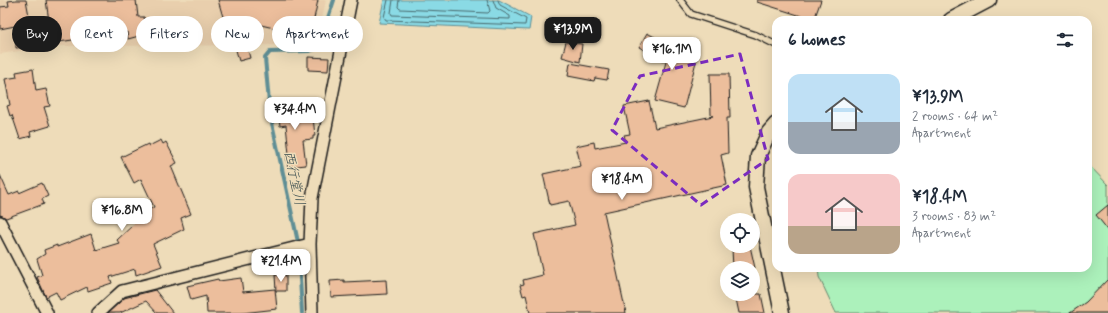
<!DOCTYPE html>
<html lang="en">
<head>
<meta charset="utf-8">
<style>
  body { margin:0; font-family:Mynerve,"Klee One",sans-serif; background:#f2f2f3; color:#1f2937; height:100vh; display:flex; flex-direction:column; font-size:15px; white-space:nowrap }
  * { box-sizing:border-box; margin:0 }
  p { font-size:13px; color:#747a83 }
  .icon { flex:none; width:22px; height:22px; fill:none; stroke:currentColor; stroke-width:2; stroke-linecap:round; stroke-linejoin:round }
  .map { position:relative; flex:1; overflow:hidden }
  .side { position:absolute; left:772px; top:16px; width:320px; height:256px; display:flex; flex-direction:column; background:#fff; border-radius:12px; box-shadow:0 4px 16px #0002 }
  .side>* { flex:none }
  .guide { position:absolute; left:12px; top:16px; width:380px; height:36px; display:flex; gap:8px }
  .buttons { position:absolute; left:720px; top:213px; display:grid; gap:8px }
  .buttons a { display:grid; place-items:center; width:40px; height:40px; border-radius:50%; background:#fff; box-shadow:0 4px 16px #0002; font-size:20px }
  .price { position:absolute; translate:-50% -34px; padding:0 9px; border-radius:8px; background:#fff; color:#222; font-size:13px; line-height:26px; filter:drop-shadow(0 1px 2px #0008) }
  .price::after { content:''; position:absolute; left:50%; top:24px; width:12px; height:9px; margin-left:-6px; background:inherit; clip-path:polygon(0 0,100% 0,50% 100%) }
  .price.current { background:#1c1c1c; color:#fff }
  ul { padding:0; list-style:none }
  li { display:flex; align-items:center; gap:12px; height:100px; padding:0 16px }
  li span { display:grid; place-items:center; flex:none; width:112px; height:80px; border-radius:12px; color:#555 }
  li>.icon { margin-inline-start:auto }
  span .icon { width:48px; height:48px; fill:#fffc; stroke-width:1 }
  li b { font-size:17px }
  h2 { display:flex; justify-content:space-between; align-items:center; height:48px; padding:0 16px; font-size:17px }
  .tag { padding:0 14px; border-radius:18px; background:#fff; box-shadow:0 4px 16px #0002; font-size:14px; line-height:36px }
  .tag.current { background:#1c1c1c; color:#fff }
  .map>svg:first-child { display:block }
  .built { fill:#e9cfad }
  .green { fill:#acf1bb; stroke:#64866c }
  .water { fill:#8adae5; stroke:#5e8e95 }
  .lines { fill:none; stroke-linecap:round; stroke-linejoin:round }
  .shore { stroke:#48686c; stroke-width:1 }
  .stream { stroke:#5e8e95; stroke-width:4 }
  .building { fill:#ecbe9c; stroke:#1c1c1c }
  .service-casing { stroke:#1c1c1c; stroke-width:8 }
  .minor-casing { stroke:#1c1c1c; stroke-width:14 }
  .tertiary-casing { stroke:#1c1c1c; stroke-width:17 }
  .service { stroke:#eedcb9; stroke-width:5.5 }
  .minor { stroke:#eedcb9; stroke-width:11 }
  .tertiary { stroke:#eedcb9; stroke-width:14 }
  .marked { fill:none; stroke:#7b2cbf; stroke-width:3; stroke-dasharray:8 5; stroke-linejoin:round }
  .labels { text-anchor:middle; stroke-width:3; stroke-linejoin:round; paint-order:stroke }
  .water-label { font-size:14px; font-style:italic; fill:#384c4e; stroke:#eedcb9 }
</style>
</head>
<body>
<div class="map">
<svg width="1108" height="313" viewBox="0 0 1108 313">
  <rect width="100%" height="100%" fill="#eedcb9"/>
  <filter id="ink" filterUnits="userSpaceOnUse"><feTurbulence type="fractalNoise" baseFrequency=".025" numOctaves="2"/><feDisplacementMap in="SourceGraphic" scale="8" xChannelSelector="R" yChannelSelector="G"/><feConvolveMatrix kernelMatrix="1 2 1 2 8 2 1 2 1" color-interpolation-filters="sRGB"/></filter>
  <g filter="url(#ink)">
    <path class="built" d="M0,0H326L317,43L313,45L52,46L0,54Z"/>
    <path class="green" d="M1088,164L1108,185V313H836L819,277L818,268H1088Z"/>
    <path class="water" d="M384,0H499L531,17L529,30L379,23Z"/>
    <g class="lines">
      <path class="shore" d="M388,0L384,17L386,20L525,25L526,19L500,5L498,0
        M393,0L391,13L392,15L510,19V16L496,8L493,0
        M399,0L398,7L400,9L488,13L490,11L487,0"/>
      <path class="stream" d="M302,313L298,242L270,114L265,58L270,52L309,51L318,48L334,0"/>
    </g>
    <path class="building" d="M16,0H26L34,42L28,43L29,47L16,48L15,26L0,29V7L9,6L8,1Z
      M46,0H136L138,17H144L146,28L138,30L139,36L128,39L127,32L52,43Z
      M218,0H318L312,28L292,25L291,32L248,22L247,24L241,23L250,58L239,61L228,21H227V17H223Z
      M757,0H821L814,20L757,2Z
      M647,33L664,42L662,45L698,54L684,108L655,101L666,62L639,47Z
      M566,42L582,44L580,62L562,57Z
      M308,57L329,58L328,71L308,70Z
      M570,63L609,70L607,80L595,78L594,81L568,76Z
      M33,69L36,91L46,89L50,106L44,107L50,126L30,132L31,136L20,139L12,115L10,116L7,106L10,105L5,79L17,77L16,72Z
      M710,74H729L730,118H727L728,153L721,155L727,185L604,212L626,313H530L526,295L523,296L520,285L524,284L523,280L543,275L534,234L575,225L569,201L550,205L543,174L581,166L576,146L594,142L595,148L626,142L624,135L630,134L624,106L649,101L655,128L713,116L711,115Z
      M301,100V118L313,117L315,136H313V139L303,140L306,165L288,167L286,154H289L286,125L280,126L279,118H277V102Z
      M161,140L163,144L166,142L177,163L171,166L191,214L181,218L184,229L153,244L162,266L136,275L135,269L110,277L112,283L88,291L87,287L60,300L56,292L46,297L37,277L42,275L37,259L45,254L44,250L57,245V247L91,234L96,250L119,243L117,240L150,209L154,207L141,179L134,183L121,157L148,144L149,146Z
      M0,175L9,195L19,191V193L42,183L48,196L42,199L44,204L6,218L0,215Z
      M1108,205V230L1096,215Z
      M744,246H750L755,268H733L732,249Z
      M275,275H286V291H276Z
      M241,278L243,292L275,289L277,309L242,313H207L206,296L191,300L187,286L218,279L219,281Z
      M1108,279V313H1070L1086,302Z
      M344,280V282L386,280L387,294L331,297L330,281Z
      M155,290L173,313H157L146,301L120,313H108L124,298Z
      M735,294H761L765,313H739Z"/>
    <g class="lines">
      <defs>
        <path id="service" d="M680,0L691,14L756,35L776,45"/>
        <path id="minor" d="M0,222L47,313
          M98,313L122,291L310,244
          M312,313L310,244L312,198L351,0"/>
        <path id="tertiary" d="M951,20L989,0
          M776,124L769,132L758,156L756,187L782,313"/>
      </defs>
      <use href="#service" class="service-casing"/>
      <use href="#minor" class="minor-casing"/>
      <use href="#tertiary" class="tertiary-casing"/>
      <use href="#service" class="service"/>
      <use href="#minor" class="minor"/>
      <use href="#tertiary" class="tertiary"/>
    </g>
  </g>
  <path class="marked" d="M740,54L768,159L701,205L612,130L640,76Z"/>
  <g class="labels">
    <g class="water-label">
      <text transform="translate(295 178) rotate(78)" y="5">西行堂川</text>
    </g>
  </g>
</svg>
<div class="buttons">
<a><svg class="icon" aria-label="locate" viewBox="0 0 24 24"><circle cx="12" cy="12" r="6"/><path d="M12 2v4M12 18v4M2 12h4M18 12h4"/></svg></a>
<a><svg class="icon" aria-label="layers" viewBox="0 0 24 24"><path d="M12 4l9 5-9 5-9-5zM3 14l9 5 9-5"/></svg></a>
</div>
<b class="price current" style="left:573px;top:51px">¥13.9M</b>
<b class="price" style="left:672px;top:71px">¥16.1M</b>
<b class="price" style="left:295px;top:131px">¥34.4M</b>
<b class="price" style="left:622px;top:201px">¥18.4M</b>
<b class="price" style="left:122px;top:232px">¥16.8M</b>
<b class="price" style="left:281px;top:283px">¥21.4M</b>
<div class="guide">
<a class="tag current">Buy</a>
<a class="tag">Rent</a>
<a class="tag">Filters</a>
<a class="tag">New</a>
<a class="tag">Apartment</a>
</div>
<section class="side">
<h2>6 homes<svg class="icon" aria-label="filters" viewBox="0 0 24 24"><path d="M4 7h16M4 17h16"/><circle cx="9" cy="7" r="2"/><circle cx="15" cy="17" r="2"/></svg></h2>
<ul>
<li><span style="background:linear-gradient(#bfe0f5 60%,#9aa5b1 0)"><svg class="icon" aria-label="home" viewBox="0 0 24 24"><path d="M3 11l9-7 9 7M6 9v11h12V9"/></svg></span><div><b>¥13.9M</b><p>2 rooms · 64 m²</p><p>Apartment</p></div></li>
<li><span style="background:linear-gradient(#f6c9c9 65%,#b9a48a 0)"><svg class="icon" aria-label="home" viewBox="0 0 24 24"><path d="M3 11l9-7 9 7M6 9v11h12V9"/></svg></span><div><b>¥18.4M</b><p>3 rooms · 83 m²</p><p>Apartment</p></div></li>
</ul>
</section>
</div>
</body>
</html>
